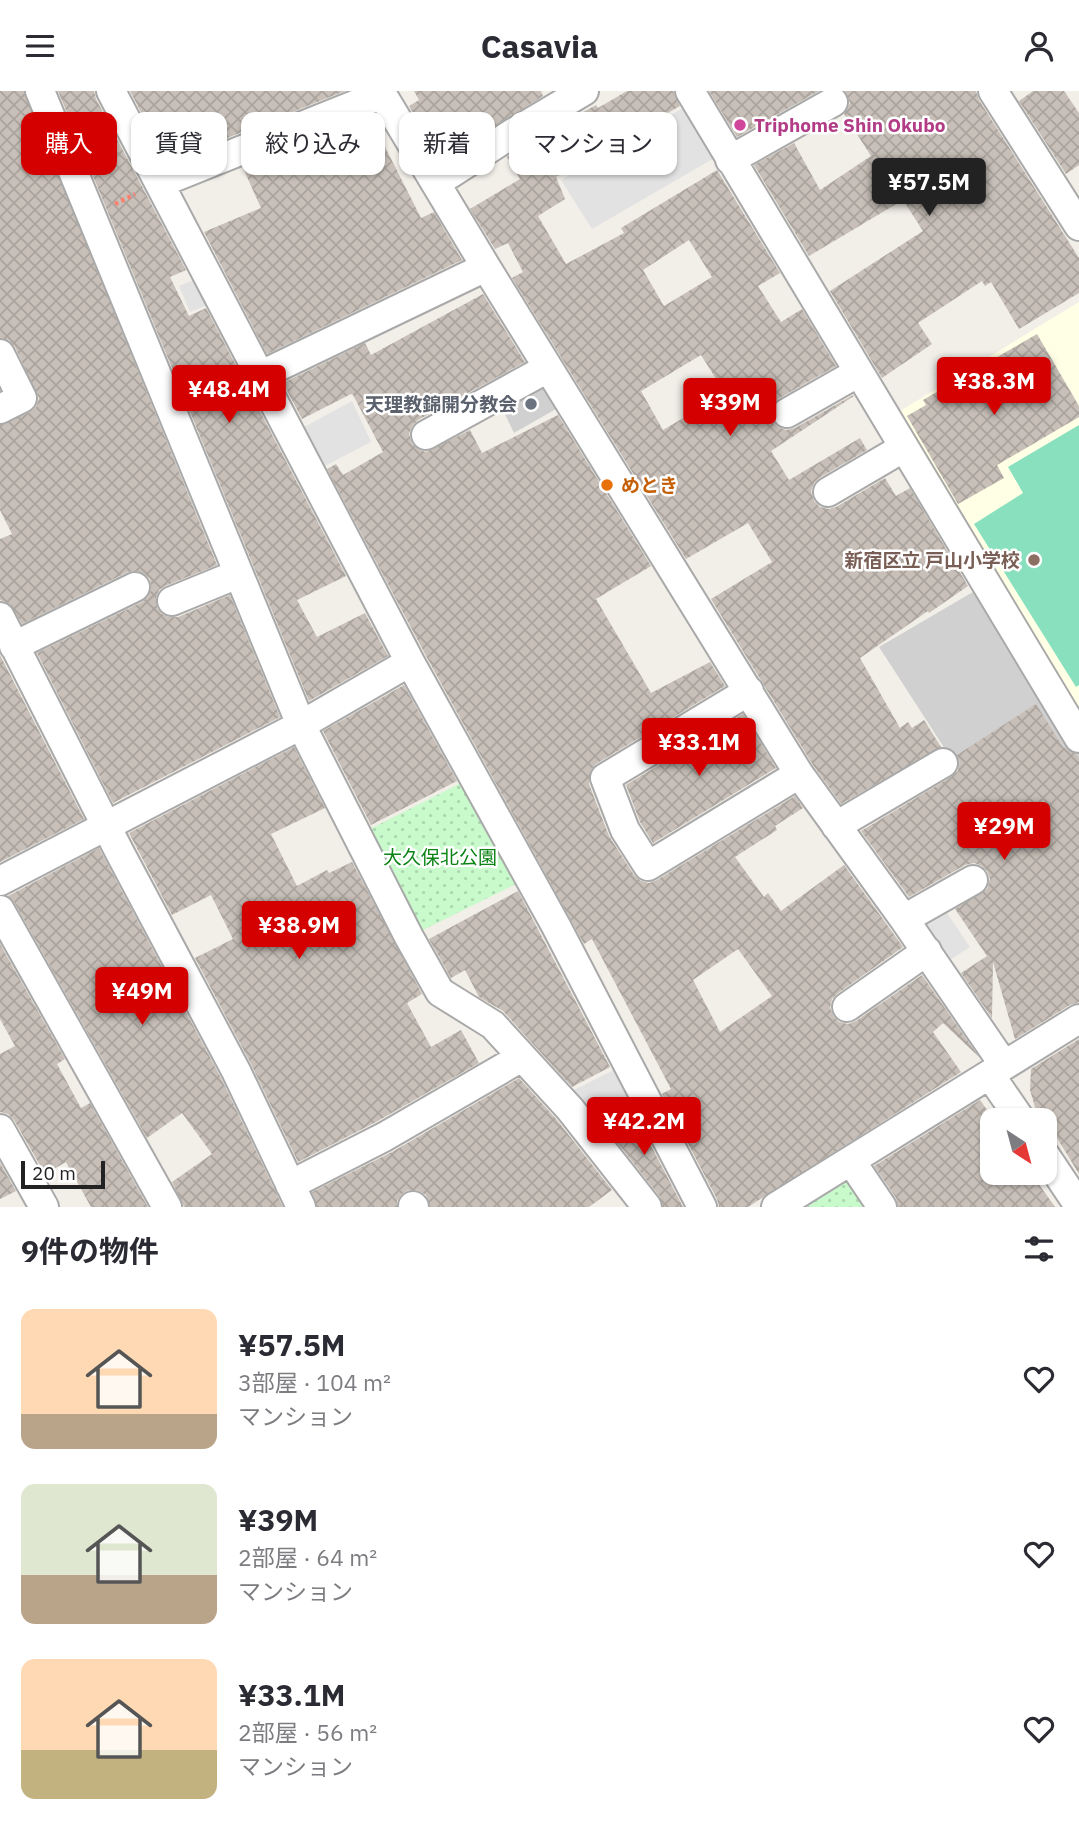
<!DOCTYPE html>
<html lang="ja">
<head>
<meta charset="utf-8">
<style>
  body { margin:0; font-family:"IBM Plex Sans","Noto Sans JP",sans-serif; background:#f7f7f7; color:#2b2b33; height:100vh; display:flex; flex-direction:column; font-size:26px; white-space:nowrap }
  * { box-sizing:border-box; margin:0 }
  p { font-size:23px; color:#7c7c81 }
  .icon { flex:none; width:38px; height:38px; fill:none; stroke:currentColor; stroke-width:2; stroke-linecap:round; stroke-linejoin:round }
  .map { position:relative; height:1116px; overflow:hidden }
  .side { display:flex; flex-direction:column; background:#fff; flex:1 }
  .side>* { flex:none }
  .hud { position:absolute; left:21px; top:21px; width:700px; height:63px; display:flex; gap:14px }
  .needle { width:46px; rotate:144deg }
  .controls { position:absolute; left:980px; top:1017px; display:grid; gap:14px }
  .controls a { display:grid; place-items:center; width:77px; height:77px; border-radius:14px; background:#fff; box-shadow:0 2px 5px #0004; font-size:35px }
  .scale { position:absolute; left:21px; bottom:18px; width:84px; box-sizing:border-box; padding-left:7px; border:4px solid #222; border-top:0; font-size:19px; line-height:24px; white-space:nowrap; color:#222; -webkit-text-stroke:5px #fff; paint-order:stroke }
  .price { position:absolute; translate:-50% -60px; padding:0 16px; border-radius:7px; background:#d40000; color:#fff; font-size:23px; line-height:46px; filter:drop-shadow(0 2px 4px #0008) }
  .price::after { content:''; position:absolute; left:50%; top:42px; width:21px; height:16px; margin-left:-10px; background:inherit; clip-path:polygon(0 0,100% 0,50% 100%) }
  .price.active { background:#222; color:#fff }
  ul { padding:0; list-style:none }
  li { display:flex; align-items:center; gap:21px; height:175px; padding:0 21px }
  li span { display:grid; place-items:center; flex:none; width:196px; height:140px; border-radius:14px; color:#555 }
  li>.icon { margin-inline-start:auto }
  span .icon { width:84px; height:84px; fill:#fffc; stroke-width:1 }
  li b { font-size:30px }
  h2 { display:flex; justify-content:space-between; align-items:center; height:84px; padding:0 21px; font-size:30px }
  .pill { padding:0 24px; border-radius:14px; background:#fff; box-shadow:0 2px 5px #0004; font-size:24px; line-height:63px }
  .pill.active { background:#d40000; color:#fff }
  header { display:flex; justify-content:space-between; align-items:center; height:91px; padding:0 21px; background:#fff; font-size:32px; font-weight:700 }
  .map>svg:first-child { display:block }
  .education { fill:#ffffe5 }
  .religious { fill:#d0d0d0 }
  .park { fill:url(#park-dots) }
  .pitch { fill:#88e0be }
  .parking { fill:#e2e2e2 }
  .building { fill:url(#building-cross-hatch); fill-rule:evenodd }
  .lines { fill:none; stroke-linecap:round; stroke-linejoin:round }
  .minor-casing { stroke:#a9a9a9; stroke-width:32 }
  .path { stroke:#fa8072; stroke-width:4.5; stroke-dasharray:3.5 3.5; stroke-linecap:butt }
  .minor { stroke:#fff; stroke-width:28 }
  .hotel-dot { fill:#d1479c; stroke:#fff; stroke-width:2.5 }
  .worship-dot { fill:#6b7280; stroke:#fff; stroke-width:2.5 }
  .food-dot { fill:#e8710a; stroke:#fff; stroke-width:2.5 }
  .education-dot { fill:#8d6e63; stroke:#fff; stroke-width:2.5 }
  .labels { text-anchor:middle; stroke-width:5; stroke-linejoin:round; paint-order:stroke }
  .hotel-label { font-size:19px; font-weight:bold; fill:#b23c85; stroke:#fff; text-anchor:start }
  .worship-label { font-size:19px; font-weight:bold; fill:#5b616d; stroke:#fff; text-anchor:end }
  .food-label { font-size:19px; font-weight:bold; fill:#c56008; stroke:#fff; text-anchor:start }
  .education-label { font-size:19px; font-weight:bold; fill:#785e54; stroke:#fff; text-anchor:end }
  .park-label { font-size:19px; fill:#0c8416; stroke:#fff }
</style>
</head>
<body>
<header><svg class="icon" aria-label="menu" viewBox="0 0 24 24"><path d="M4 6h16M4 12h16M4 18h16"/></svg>Casavia<svg class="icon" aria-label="person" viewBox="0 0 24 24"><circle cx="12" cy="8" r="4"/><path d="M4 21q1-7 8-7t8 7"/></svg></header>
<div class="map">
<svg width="1079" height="1116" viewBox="0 0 1079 1116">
  <defs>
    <pattern id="park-dots" width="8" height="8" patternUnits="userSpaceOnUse" patternTransform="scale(1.75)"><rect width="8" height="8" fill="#c8facc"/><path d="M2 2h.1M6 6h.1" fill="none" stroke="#acd6af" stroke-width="1.8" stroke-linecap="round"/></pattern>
    <pattern id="building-cross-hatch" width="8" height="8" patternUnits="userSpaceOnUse" patternTransform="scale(1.75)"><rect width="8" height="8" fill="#c7bfb8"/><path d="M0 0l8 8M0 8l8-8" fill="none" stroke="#aba49e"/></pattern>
  </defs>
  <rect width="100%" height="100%" fill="#f2efe9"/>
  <path class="education" d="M1079,211V619L900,320Z"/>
  <path class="religious" d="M546,285L563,314L514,342L499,311Z
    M978,498L1079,659V749L1026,783L879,556Z"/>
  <path class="park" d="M465,690L518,792L415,843L362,742Z
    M848,1079L877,1116H791Z"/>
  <path class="pitch" d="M1079,334V594L1076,596L974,433L1023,402L1008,376Z"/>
  <path class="parking" d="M688,14L716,66L592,138L561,89Z
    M199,187L212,212L190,221L179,195Z
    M352,310L371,351L319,378L297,340Z
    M943,816L970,856L942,874L914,835Z
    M616,978L637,1018L593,1041L564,1004Z"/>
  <path class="building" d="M0,0H24L217,474L165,495L159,499L156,507L157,517L162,523L169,526H178L230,504L280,626L113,712L37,562L142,511L148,506L151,498L150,488L145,483L137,480L128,481L22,533L10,513L0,509V448L12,443L0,419V334L30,321L36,316L39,307L15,256L9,249L0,247Z
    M58,0H94L96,8L186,179L170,186L189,225L206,217L346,485L297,509L317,546L365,522L388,565L309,610Z
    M130,0H345L167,71Z
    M414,0H541L543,5L441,69L409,15L419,9Z
    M627,0H673L680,15L556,86L565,108L538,125L566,173L624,142L621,137L717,79L780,182L758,195L781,231L802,218L836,275L778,308L772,314L770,321L773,331L778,336L786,339L795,337L853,304L854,305L771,360L789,389L860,347L867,359L819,387L814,392L811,400L814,410L820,416L829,418L836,416L885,387L896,405L910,397L968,495L929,522L928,520L860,567L900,637L908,631L912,637L924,629L941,656L841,713L813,674L711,508L772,471L748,432L686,468L512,187L523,181L508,152L495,158L470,118L520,88L507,66L560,34L596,14L598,17ZM689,149L712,186L664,215L643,179ZM701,264L725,302L663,339L641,300Z
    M709,0H819L737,46Z
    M845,0H976L979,9L1079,167V202L1019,238L991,191L985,195L982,190L918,232L932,253L882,287L830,200L923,140L903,109L809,165L754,74L794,52L820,99L871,65L844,23L850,12Z
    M1033,0H1064L1079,22V74L1066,83L1019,10Z
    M370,26L421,127L434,121L462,169L267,263L204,141L261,117L243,77Z
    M483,203L525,271L418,329L412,335L409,343L412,353L418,358L426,361L470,339L482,362L558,324L651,475L596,508L651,602L710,571L725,595L596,673L591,679L589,693L609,745L634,784L641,790L649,792L657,789L795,705L803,717L775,735L777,739L735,766L764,806L768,802L781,820L844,774L903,856L837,903L832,908L830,917L834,926L839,931L848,933L856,930L922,884L979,966L943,932L933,941L961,981L748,1116H719L717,1108L662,1003L671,998L592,848L584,853L425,563L327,378L336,373L343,384L383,361L353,304L351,303L302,328L283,292L365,252L371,264ZM738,858L772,905L720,941L693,889Z
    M1037,243L1079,315V326L997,374L1004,387L958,413L907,325L926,314L923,309Z
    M0,564L84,728L0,771Z
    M404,594L457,690L371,734L323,640Z
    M1036,613L1063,656L1076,663L1079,667V911L1070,914L1015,948L993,871L992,927L961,882L987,865L955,818L987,798L990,788L987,780L982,775L974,772L965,774L909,806L861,740L951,686L958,680L960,671L957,664Z
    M743,623L776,677L653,752L640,731L626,694Z
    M294,656L325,717L271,743L297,795L327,779L329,782L352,771L422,903L407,912L431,956L461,939L479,972L376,1031L298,1071L251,973L195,867L233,848L211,804L172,824L129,742Z
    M99,757L221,987L283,1116H184L172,1091L212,1063L182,1022L147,1047L14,811L8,805Z
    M518,800L610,976L572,996L503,920L479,906L465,879L451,887L429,848Z
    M0,853L65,968L57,973L81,1017L90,1012L148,1116H91L66,1071L45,1083L14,1029L8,1023L0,1021V963L15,955L0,928Z
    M1079,948V1083L1046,1029L1037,1023L1030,999L1031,978Z
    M519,987L557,1029L612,1099L589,1116H430L426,1104L417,1099H408L402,1103L397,1110V1116H317L312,1101L392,1061Z
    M980,1009L992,1026V1082H1031L1055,1116H898L896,1107L874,1075Z
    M633,1020L683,1116H663L660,1106L606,1037Z
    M0,1072L16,1100L0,1108Z"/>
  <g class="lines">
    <defs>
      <path id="minor" d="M40,0L301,634L409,846L440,901L493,934L570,1018L647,1116
        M111,0L410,571L556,835L702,1116
        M380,0L486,176L799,683L904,828L1004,974
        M690,0L1079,647
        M993,0L1079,135
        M730,69L833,11
        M160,92L382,3
        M436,92L513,42L584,0
        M0,263L22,307L0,318
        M261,284L486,176
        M787,322L859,281
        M426,344L548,277
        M828,401L903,357
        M172,510L238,483
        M0,526L120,762L236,980L301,1116
        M14,555L135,496
        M749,600L605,687L625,739L648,775L799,683
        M836,735L943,672
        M0,790L301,634L410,571
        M0,819L167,1116
        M904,828L973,789
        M847,916L927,860
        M990,984L1021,1029
        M0,1038L44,1116
        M1045,1064L1079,1115
        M851,1070L882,1116
        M290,1094L384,1046L522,966
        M413,1115L414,1116
        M776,1116L1079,928"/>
    </defs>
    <use href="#minor" class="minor-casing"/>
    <path class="path" d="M115,113L135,103"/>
    <use href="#minor" class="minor"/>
  </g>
  <circle class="hotel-dot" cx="740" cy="34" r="7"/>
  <circle class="worship-dot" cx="531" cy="313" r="7"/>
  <circle class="food-dot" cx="607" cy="394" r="7"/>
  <circle class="education-dot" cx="1034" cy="469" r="7"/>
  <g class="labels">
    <g class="hotel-label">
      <text x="754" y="41">Triphome Shin Okubo</text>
    </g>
    <g class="worship-label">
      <text x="517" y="320">天理教錦開分教会</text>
    </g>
    <g class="food-label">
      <text x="621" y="401">めとき</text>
    </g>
    <g class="education-label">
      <text x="1020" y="476">新宿区立 戸山小学校</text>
    </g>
    <g class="park-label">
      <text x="440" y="773">大久保北公園</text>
    </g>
  </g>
</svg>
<div class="controls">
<a><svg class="needle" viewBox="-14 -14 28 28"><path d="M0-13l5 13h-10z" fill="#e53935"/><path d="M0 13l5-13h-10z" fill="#7c7c81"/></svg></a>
</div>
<div class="scale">20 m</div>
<b class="price active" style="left:929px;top:127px">¥57.5M</b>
<b class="price" style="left:994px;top:326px">¥38.3M</b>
<b class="price" style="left:229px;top:334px">¥48.4M</b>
<b class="price" style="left:730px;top:347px">¥39M</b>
<b class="price" style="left:699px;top:687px">¥33.1M</b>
<b class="price" style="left:1004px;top:771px">¥29M</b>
<b class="price" style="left:299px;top:870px">¥38.9M</b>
<b class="price" style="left:142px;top:936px">¥49M</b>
<b class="price" style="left:644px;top:1066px">¥42.2M</b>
<div class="hud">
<a class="pill active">購入</a>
<a class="pill">賃貸</a>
<a class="pill">絞り込み</a>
<a class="pill">新着</a>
<a class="pill">マンション</a>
</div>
</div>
<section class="side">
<h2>9件の物件<svg class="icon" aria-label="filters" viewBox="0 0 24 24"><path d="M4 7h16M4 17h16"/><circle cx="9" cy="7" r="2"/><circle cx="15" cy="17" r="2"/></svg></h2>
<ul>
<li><span style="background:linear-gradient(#ffd9b3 75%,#b9a48a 0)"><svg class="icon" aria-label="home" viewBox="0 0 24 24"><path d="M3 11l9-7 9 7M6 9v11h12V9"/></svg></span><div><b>¥57.5M</b><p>3部屋 · 104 m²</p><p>マンション</p></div><svg class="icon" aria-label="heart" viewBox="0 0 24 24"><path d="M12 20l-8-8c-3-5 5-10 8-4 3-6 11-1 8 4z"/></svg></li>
<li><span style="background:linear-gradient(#dfe7d0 65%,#b9a48a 0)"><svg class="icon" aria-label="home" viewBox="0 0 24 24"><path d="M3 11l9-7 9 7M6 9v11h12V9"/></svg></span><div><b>¥39M</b><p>2部屋 · 64 m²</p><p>マンション</p></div><svg class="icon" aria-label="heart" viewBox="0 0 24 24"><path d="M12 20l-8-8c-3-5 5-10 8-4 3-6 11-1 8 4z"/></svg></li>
<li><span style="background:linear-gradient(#ffd9b3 65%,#c2b280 0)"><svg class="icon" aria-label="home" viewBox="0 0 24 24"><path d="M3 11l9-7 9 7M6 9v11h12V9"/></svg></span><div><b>¥33.1M</b><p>2部屋 · 56 m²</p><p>マンション</p></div><svg class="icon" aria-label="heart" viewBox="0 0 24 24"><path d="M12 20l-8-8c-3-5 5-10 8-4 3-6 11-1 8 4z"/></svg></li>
</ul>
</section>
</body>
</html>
